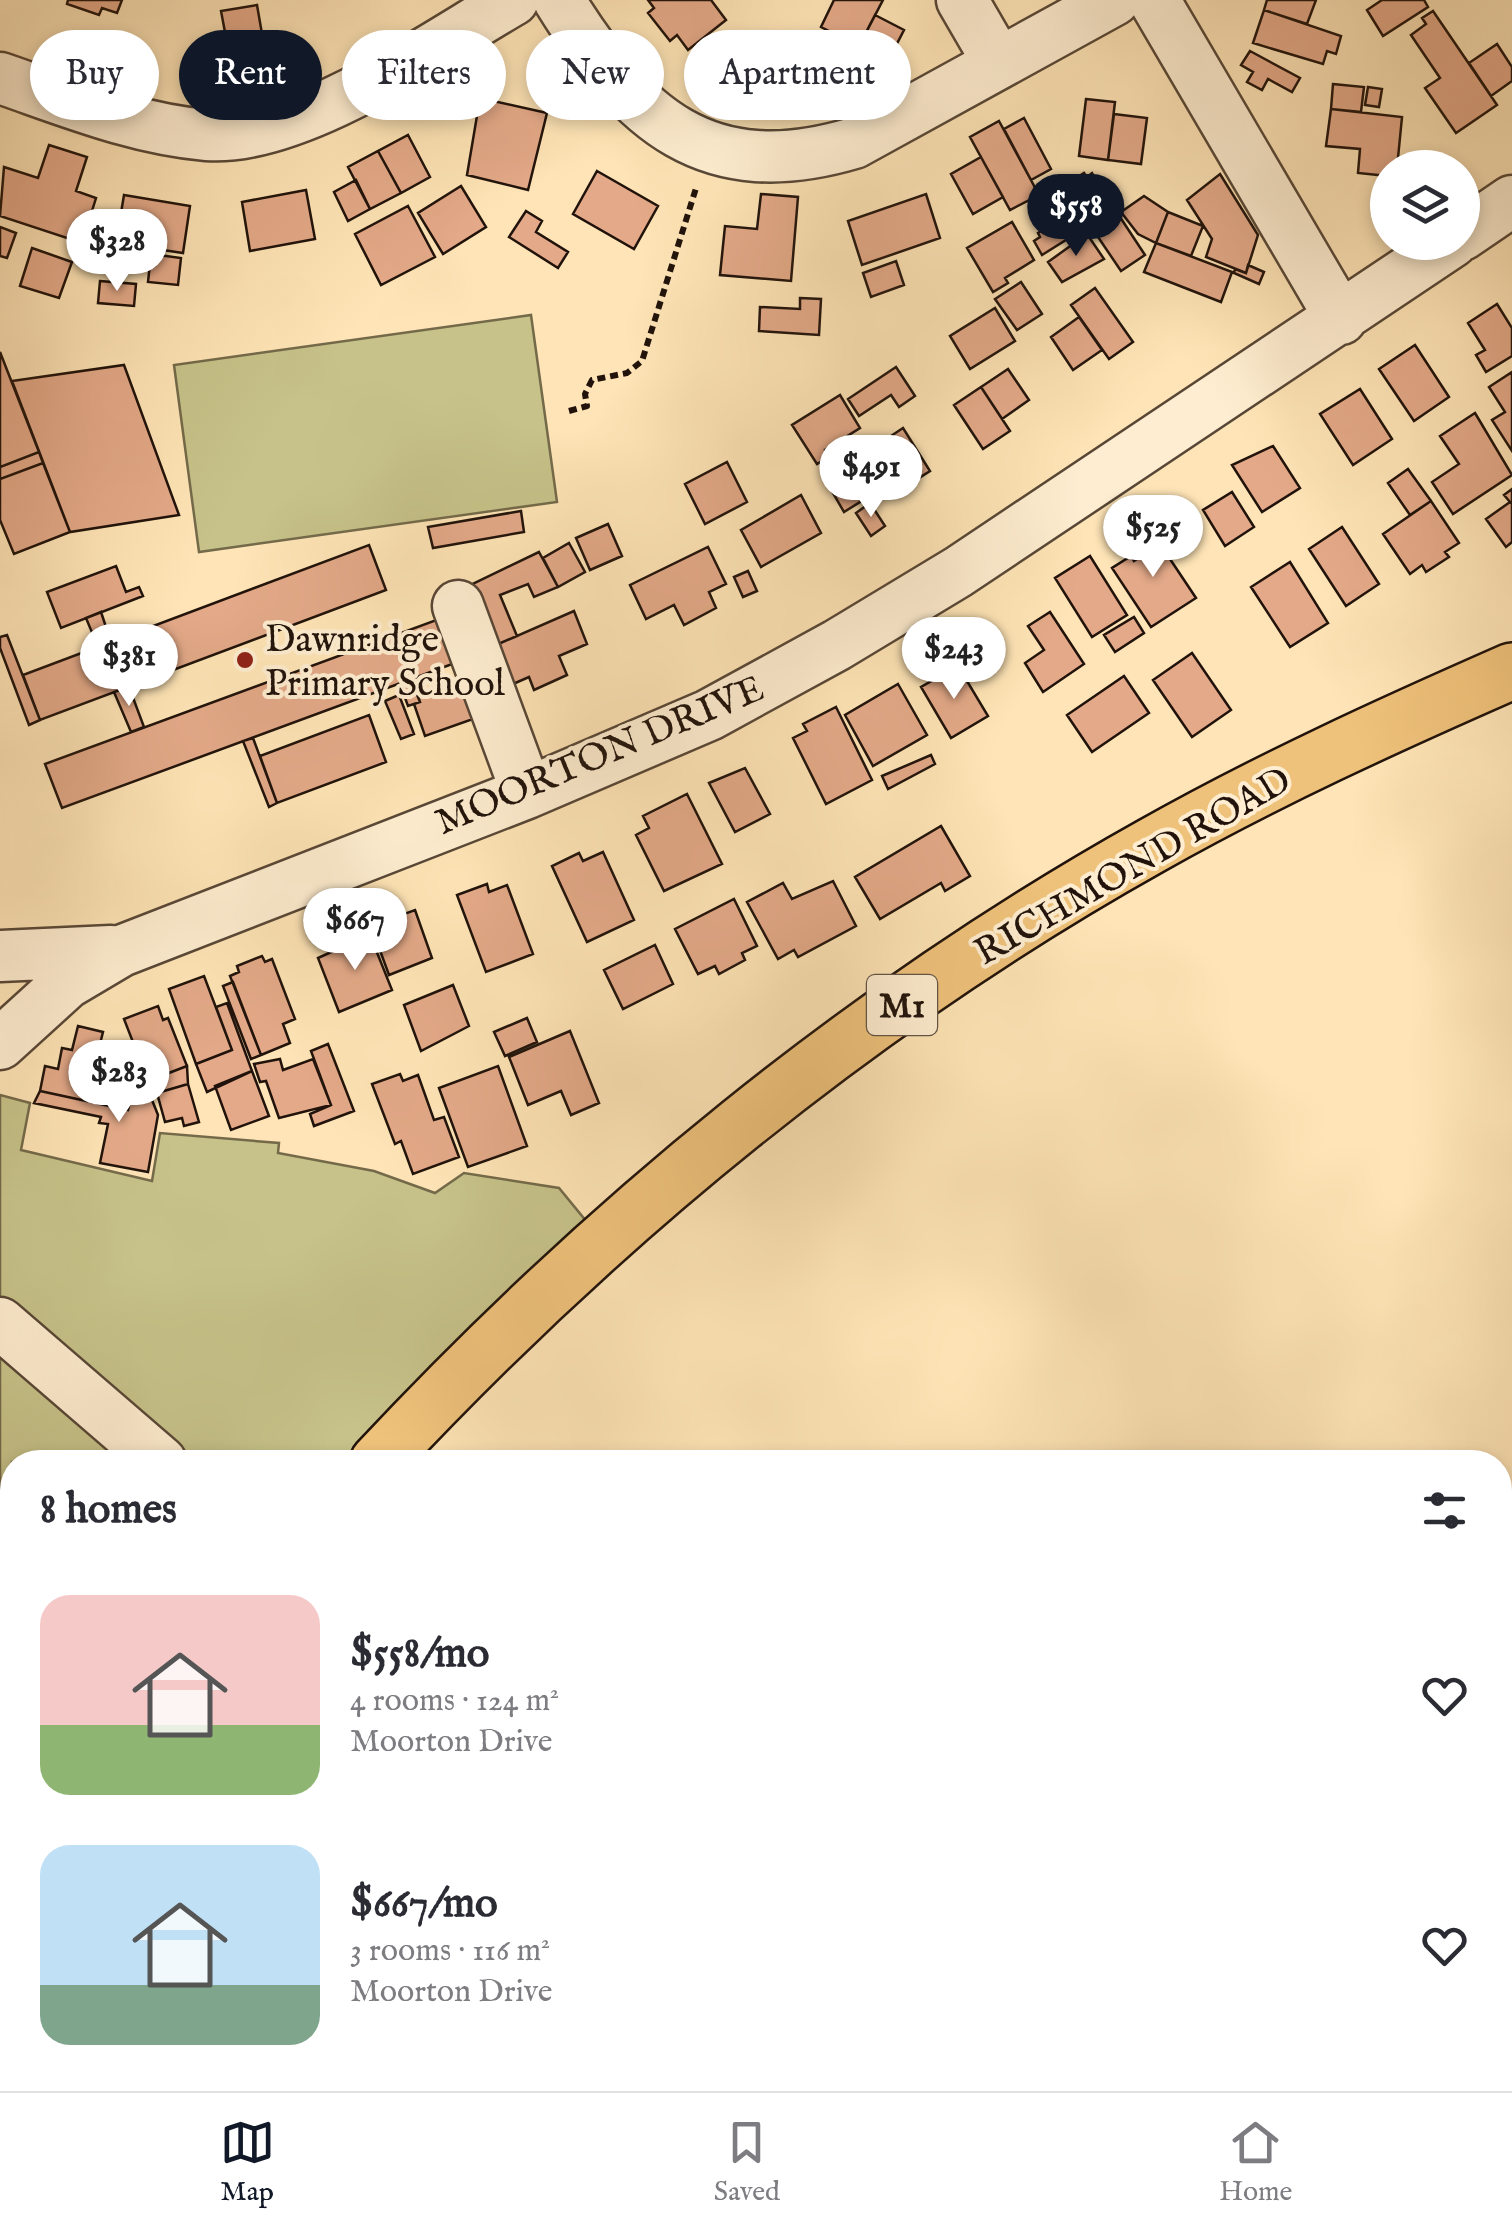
<!DOCTYPE html>
<html lang="en">
<head>
<meta charset="utf-8">
<style>
  body { margin:0; font-family:"IM FELL English",serif; background:#f7f7f7; color:#2b2b33; height:100vh; display:flex; flex-direction:column; font-size:38px; white-space:nowrap }
  * { box-sizing:border-box; margin:0 }
  p { font-size:32px; color:#7c7c81 }
  .icon { flex:none; width:55px; height:55px; fill:none; stroke:currentColor; stroke-width:2; stroke-linecap:round; stroke-linejoin:round }
  .map { position:relative; flex:1; overflow:hidden }
  .details { position:absolute; left:0px; top:1450px; width:1512px; height:642px; display:flex; flex-direction:column; background:#fff; border-radius:40px 40px 0 0; box-shadow:0 5px 15px #0003 }
  .details>* { flex:none }
  .banner { position:absolute; left:30px; top:30px; width:1000px; height:90px; display:flex; gap:20px }
  .buttons { position:absolute; left:1370px; top:150px; display:grid; gap:20px }
  .buttons a { display:grid; place-items:center; width:110px; height:110px; border-radius:50%; background:#fff; box-shadow:0 5px 15px #0003; font-size:50px }
  .price { position:absolute; translate:-50% -85px; padding:0 22px; border-radius:35px; background:#fff; color:#222; font-size:32px; line-height:65px; filter:drop-shadow(0 2px 5px #0008) }
  .price::after { content:''; position:absolute; left:50%; top:60px; width:30px; height:22px; margin-left:-15px; background:inherit; clip-path:polygon(0 0,100% 0,50% 100%) }
  .price.selected { background:#111827; color:#fff }
  ul { padding:0; list-style:none }
  li { display:flex; align-items:center; gap:30px; height:250px; padding:0 40px }
  li span { display:grid; place-items:center; flex:none; width:280px; height:200px; border-radius:30px; color:#555 }
  li>.icon { margin-inline-start:auto }
  span .icon { width:120px; height:120px; fill:#fffc; stroke-width:1 }
  li b { font-size:42px }
  h2 { display:flex; justify-content:space-between; align-items:center; height:120px; padding:0 40px; font-size:42px }
  .pill { padding:0 35px; border-radius:45px; background:#fff; box-shadow:0 5px 15px #0003; font-size:35px; line-height:90px }
  .pill.selected { background:#111827; color:#fff }
  .tab-bar { display:flex; justify-content:space-around; align-items:center; height:140px; border-top:2px solid #e1e1e2; background:#fff; font-size:28px; color:#7c7c81 }
  .tab-bar a { display:grid; justify-items:center; gap:5px }
  .tab-bar .selected { color:#111827 }
  .map>svg:first-child { display:block }
  .green { fill:#c6c289; stroke:#746a4a; stroke-width:2.5 }
  .building { fill:#e3a988; stroke:#21130b; stroke-width:2.5 }
  .lines { fill:none; stroke-linecap:round; stroke-linejoin:round }
  .minor-casing { stroke:#584736; stroke-width:55 }
  .highway-casing { stroke:#21130b; stroke-width:60 }
  .path { stroke:#21130b; stroke-width:6; stroke-dasharray:8 5; stroke-linecap:butt }
  .minor { stroke:#feedd0; stroke-width:50 }
  .highway { stroke:#efc27b; stroke-width:55 }
  .poi-dot { fill:#8f2418; stroke:#feedd0; stroke-width:4 }
  .labels { text-anchor:middle; stroke-width:8; stroke-linejoin:round; paint-order:stroke }
  .shield { fill:#feedd0; stroke:#635446; stroke-width:2.5 }
  .shield-label { font-size:35px; font-weight:bold; fill:#21130b }
  .poi-label { font-size:38px; fill:#21130b; stroke:#feedd0; text-anchor:start }
  .street-label { font-size:38px; fill:#21130b; stroke:#feedd0 }
</style>
</head>
<body>
<div class="map">
<svg width="1512" height="2091" viewBox="0 0 1512 2091">
  <rect width="100%" height="100%" fill="#fee4b6"/>
  <filter id="stains"><feTurbulence type="fractalNoise" baseFrequency=".002" numOctaves="4"/><feColorMatrix values="0 0 0 0 .2 0 0 0 0 .09 0 0 0 0 .02 0 0 0 .5 -.17"/></filter>
  <radialGradient id="worn" r=".72"><stop offset=".6" stop-color="#630" stop-opacity="0"/><stop offset="1" stop-color="#630" stop-opacity=".3"/></radialGradient>
  <path class="green" d="M531,315L557,502L199,552L174,365Z
    M0,1095L30,1103L21,1150L152,1181L160,1133L279,1143L278,1153L374,1171L435,1193L464,1173L559,1188L600,1238L374,1462H12V1928L0,1947Z
    M1500,1943H1512V2024H1500Z"/>
  <path class="building" d="M68,0H122L117,13L102,8L99,15L67,4Z
    M648,0H711L726,20L688,50L677,35L670,41L648,13L654,8Z
    M834,0H883L859,46L821,27Z
    M1267,0H1316L1307,24L1264,10Z
    M1382,0H1424L1428,7L1383,36L1367,10Z
    M257,5L266,57L231,64L221,11Z
    M1264,10L1341,36L1336,54L1327,51L1323,64L1253,43Z
    M1433,11L1497,105L1456,133L1425,88L1440,78L1411,35L1426,24L1422,18Z
    M875,15L904,30L888,61L859,46Z
    M749,40L785,42L782,89L746,88Z
    M1497,44L1512,67V81L1491,96L1469,63Z
    M1250,51L1300,78L1292,92L1268,79L1262,90L1247,82L1253,72L1241,65Z
    M871,55L875,66L882,63L893,90L840,112L825,75Z
    M1333,84L1364,87L1361,112L1331,109Z
    M1368,87L1382,89L1379,107L1365,105Z
    M480,98L547,113L528,190L467,175Z
    M1086,99L1115,102L1108,160L1079,156Z
    M1331,109L1402,117L1397,168H1388V176L1358,173L1360,149L1326,146Z
    M1114,114L1147,118L1141,164L1108,160Z
    M1024,118L1051,169L1031,180L1004,129Z
    M999,121L1039,195L1010,210L970,137Z
    M408,135L430,177L401,193L378,151Z
    M49,145L87,157L76,191L96,198L82,243L0,216L4,167L38,178Z
    M378,151L401,193L370,209L348,167Z
    M981,157L1003,197L973,214L951,174Z
    M597,171L658,206L634,249L573,214Z
    M1084,173L1087,177L1092,173L1115,210L1092,224L1067,184Z
    M1220,174L1258,235L1246,273L1206,257L1212,239L1187,200Z
    M356,180L370,209L348,221L334,192Z
    M461,186L486,227L443,254L418,213Z
    M306,190L315,239L250,251L242,202Z
    M761,194L798,197L791,281L720,275L725,226L757,229Z
    M926,194L940,238L862,265L848,221Z
    M124,195L190,206L183,253L116,243Z
    M1144,196L1168,212L1156,243L1138,234L1121,212Z
    M1070,198L1088,226L1042,255L1034,241L1040,237L1038,233L1060,219L1054,208Z
    M408,206L435,257L381,285L355,234Z
    M526,211L542,221L536,232L568,252L558,268L509,237Z
    M1168,212L1203,226L1191,256L1156,243Z
    M1118,214L1145,255L1121,271L1094,231Z
    M1012,222L1034,260L1005,278L1008,283L993,292L967,248Z
    M0,227L16,233L7,258L0,256Z
    M1087,234L1104,259L1062,282L1048,262Z
    M1156,243L1232,272L1221,302L1144,272Z
    M32,248L72,262L59,298L20,286Z
    M151,254L181,258L178,285L148,282Z
    M896,261L904,285L871,297L863,273Z
    M1248,265L1264,272L1259,284L1234,273L1235,269L1246,273Z
    M100,281L136,284L134,306L98,303Z
    M1021,282L1042,314L1017,330L995,299Z
    M1095,288L1133,342L1109,359L1071,305Z
    M800,298L821,299L819,335L759,331L760,307L800,309Z
    M1497,304L1512,328V356L1486,372L1476,355L1485,350L1468,323Z
    M995,308L1015,341L970,369L950,336Z
    M1079,317L1102,350L1073,370L1051,337Z
    M1415,345L1449,397L1414,421L1379,369Z
    M0,352L39,452L0,467Z
    M124,365L179,515L70,532L12,381Z
    M896,367L915,396L899,407L891,395L859,416L848,399Z
    M1008,369L1029,400L1002,419L981,387Z
    M1512,372V451L1492,420L1505,412L1489,387Z
    M981,387L1010,431L983,449L954,405Z
    M1360,389L1392,439L1353,465L1320,414Z
    M840,395L860,428L825,450L829,457L817,464L792,425Z
    M1475,413L1512,475L1453,514L1432,482L1459,464L1440,436Z
    M903,428L930,471L903,488L876,446Z
    M876,446L897,478L868,497L847,464Z
    M1273,446L1300,488L1262,512L1232,465Z
    M39,452L43,463L0,479V467Z
    M727,462L747,502L705,524L685,484Z
    M43,463L70,532L14,554L0,520V479Z
    M849,467L868,497L844,512L826,481Z
    M1408,469L1431,501L1410,515L1388,483Z
    M1512,489V542L1506,547L1486,519L1510,502L1504,495Z
    M1232,492L1254,527L1225,546L1203,510Z
    M801,495L821,533L761,567L741,530Z
    M1431,501L1459,543L1445,552L1449,557L1426,572L1422,565L1410,574L1383,534Z
    M870,503L885,526L871,536L856,513Z
    M521,511L524,532L433,548L428,527Z
    M608,524L622,556L590,570L576,538Z
    M1342,527L1379,584L1346,606L1309,549Z
    M1150,529L1196,598L1151,627L1112,568L1131,556L1134,561L1140,557L1130,542Z
    M569,543L585,572L558,587L543,558Z
    M369,545L386,590L40,720L23,675Z
    M708,547L726,584L709,592L716,608L684,625L674,605L646,619L630,585Z
    M539,552L558,587L534,597L528,584L500,595L517,636L496,645L512,680L502,685L464,588Z
    M1090,556L1127,615L1092,637L1055,578Z
    M1290,562L1328,623L1290,647L1251,587Z
    M116,566L126,592L139,587L143,596L61,628L47,592Z
    M748,571L757,591L743,597L734,577Z
    M574,611L587,644L559,656L567,675L534,690L529,677L513,684L496,645Z
    M101,612L111,642L98,647L86,618Z
    M1050,612L1084,664L1043,692L1025,663L1044,650L1028,626Z
    M1134,617L1144,633L1115,652L1104,635Z
    M439,619L455,663L62,808L45,764Z
    M7,635L40,720L29,725L0,648V637Z
    M1192,653L1231,710L1192,737L1153,680Z
    M958,666L988,716L951,738L921,687Z
    M1124,676L1149,713L1092,752L1067,715Z
    M458,679L473,719L425,736L414,704L420,702L417,694Z
    M411,680L420,702L408,706L400,684Z
    M898,684L927,735L873,766L845,715Z
    M129,687L144,727L131,732L114,692Z
    M399,695L414,734L401,739L385,701Z
    M836,707L872,780L826,804L793,738L807,731L803,724Z
    M369,715L386,762L277,803L260,756Z
    M253,738L277,803L269,807L243,741Z
    M931,755L935,764L888,789L882,776Z
    M745,768L770,814L735,832L709,783Z
    M687,794L722,864L664,891L636,835L649,828L643,816Z
    M941,826L970,876L945,891L941,883L880,919L855,877Z
    M603,852L634,920L587,942L552,866L579,853L583,861Z
    M833,881L856,926L798,957L794,950L778,959L747,902L783,883L792,899Z
    M487,884L489,892L507,885L533,954L486,972L457,895Z
    M734,899L757,946L742,953L745,960L719,974L715,966L698,974L675,929Z
    M415,910L432,958L389,975L371,926Z
    M368,930L392,990L339,1012L318,958L358,940L356,934Z
    M655,945L673,984L623,1009L604,970Z
    M262,956L265,962L272,959L295,1019L283,1024L290,1043L261,1055L230,976L239,972L237,966Z
    M204,976L232,1050L196,1064L169,989Z
    M233,982L261,1055L251,1059L223,986Z
    M453,985L469,1026L421,1051L404,1005Z
    M227,1003L252,1071L207,1092L196,1064L232,1050L216,1007Z
    M158,1006L163,1020L168,1018L187,1066L148,1081L124,1019Z
    M527,1018L537,1042L505,1056L494,1032Z
    M78,1026L103,1032L97,1056L138,1065L128,1110L40,1091L45,1066L58,1069L62,1048L72,1050Z
    M570,1031L599,1103L571,1115L561,1091L528,1105L509,1057Z
    M328,1044L354,1111L314,1126L310,1114L331,1105L311,1051Z
    M280,1059L283,1070L313,1059L331,1105L279,1118L266,1081L260,1082L254,1064Z
    M138,1065L158,1115L148,1172L100,1163L108,1124L99,1123L101,1117L34,1103L40,1091L128,1110Z
    M187,1066L188,1084L157,1093L148,1081Z
    M498,1066L527,1146L468,1167L439,1088Z
    M252,1071L269,1116L231,1130L215,1086Z
    M400,1074L403,1081L418,1075L434,1120L444,1117L459,1157L413,1174L401,1141L395,1144L372,1084Z
    M188,1084L199,1122L184,1126L182,1118L165,1122L157,1093Z
    M1500,1494L1512,1506V1562L1500,1549Z
    M504,2080H544L546,2091H506Z
    M738,2080H762L763,2091H739Z
    M762,2080H799V2091H763Z
    M813,2080H857L858,2086L834,2088V2083L813,2085Z"/>
  <g class="lines">
    <defs>
      <path id="minor" d="M559,0C633,119 706,187 854,143L1114,0
        M962,0L998,62
        M1154,0L1341,319
        M0,78C67,101 135,129 207,135C298,142 435,45 513,0
        M1462,235L1512,201
        M458,606L527,793
        M0,956L111,951
        M0,1044L67,983L121,951L527,793L709,715L837,645L958,572L1452,242
        M0,1323L161,1462
        M1500,1686L1512,1675
        M651,2080L652,2091
        M1124,2091L1129,2080"/>
      <path id="highway" d="M378,1462C602,1222 863,1007 1151,846C1268,780 1389,725 1512,671
        M0,1955L12,1935"/>
    </defs>
    <use href="#minor" class="minor-casing"/>
    <use href="#highway" class="highway-casing"/>
    <path class="path" d="M569,411L587,406L585,394L592,380L627,373L642,361L697,185"/>
    <use href="#minor" class="minor"/>
    <use href="#highway" class="highway"/>
  </g>
  <circle class="poi-dot" cx="245" cy="660" r="10"/>
  <g class="labels">
    <rect class="shield" x="867" y="975" width="70" height="60" rx="8"/>
    <g class="shield-label">
      <text x="902" y="1017">M1</text>
    </g>
    <g class="poi-label">
      <text x="265" y="651">Dawnridge<tspan x="265" dy="44">Primary School</tspan></text>
    </g>
    <g class="street-label">
      <text transform="translate(599 754) rotate(-23)" y="13">MOORTON DRIVE</text>
      <text transform="translate(1132 865) rotate(-30)" y="13">RICHMOND ROAD</text>
    </g>
  </g>
  <rect width="100%" height="100%" filter="url(#stains)"/>
  <rect width="100%" height="100%" fill="url(#worn)"/>
</svg>
<div class="buttons">
<a><svg class="icon" aria-label="layers" viewBox="0 0 24 24"><path d="M12 4l9 5-9 5-9-5zM3 14l9 5 9-5"/></svg></a>
</div>
<b class="price selected" style="left:1076px;top:259px">$558</b>
<b class="price" style="left:117px;top:294px">$328</b>
<b class="price" style="left:871px;top:520px">$491</b>
<b class="price" style="left:1153px;top:580px">$525</b>
<b class="price" style="left:954px;top:702px">$243</b>
<b class="price" style="left:129px;top:709px">$381</b>
<b class="price" style="left:355px;top:973px">$667</b>
<b class="price" style="left:119px;top:1125px">$283</b>
<div class="banner">
<a class="pill">Buy</a>
<a class="pill selected">Rent</a>
<a class="pill">Filters</a>
<a class="pill">New</a>
<a class="pill">Apartment</a>
</div>
<section class="details">
<h2>8 homes<svg class="icon" aria-label="filters" viewBox="0 0 24 24"><path d="M4 7h16M4 17h16"/><circle cx="9" cy="7" r="2"/><circle cx="15" cy="17" r="2"/></svg></h2>
<ul>
<li><span style="background:linear-gradient(#f6c9c9 65%,#8fb573 0)"><svg class="icon" aria-label="home" viewBox="0 0 24 24"><path d="M3 11l9-7 9 7M6 9v11h12V9"/></svg></span><div><b>$558/mo</b><p>4 rooms · 124 m²</p><p>Moorton Drive</p></div><svg class="icon" aria-label="heart" viewBox="0 0 24 24"><path d="M12 20l-8-8c-3-5 5-10 8-4 3-6 11-1 8 4z"/></svg></li>
<li><span style="background:linear-gradient(#bfe0f5 70%,#7fa58c 0)"><svg class="icon" aria-label="home" viewBox="0 0 24 24"><path d="M3 11l9-7 9 7M6 9v11h12V9"/></svg></span><div><b>$667/mo</b><p>3 rooms · 116 m²</p><p>Moorton Drive</p></div><svg class="icon" aria-label="heart" viewBox="0 0 24 24"><path d="M12 20l-8-8c-3-5 5-10 8-4 3-6 11-1 8 4z"/></svg></li>
</ul>
</section>
</div>
<nav class="tab-bar">
<a class="selected"><svg class="icon" aria-label="map" viewBox="0 0 24 24"><path d="M3 6l6-2 6 2 6-2v14l-6 2-6-2-6 2zM9 4v14M15 6v14"/></svg>Map</a>
<a><svg class="icon" aria-label="saved" viewBox="0 0 24 24"><path d="M7 4h10v16l-5-4-5 4z"/></svg>Saved</a>
<a><svg class="icon" aria-label="home" viewBox="0 0 24 24"><path d="M3 11l9-7 9 7M6 9v11h12V9"/></svg>Home</a>
</nav>
</body>
</html>
